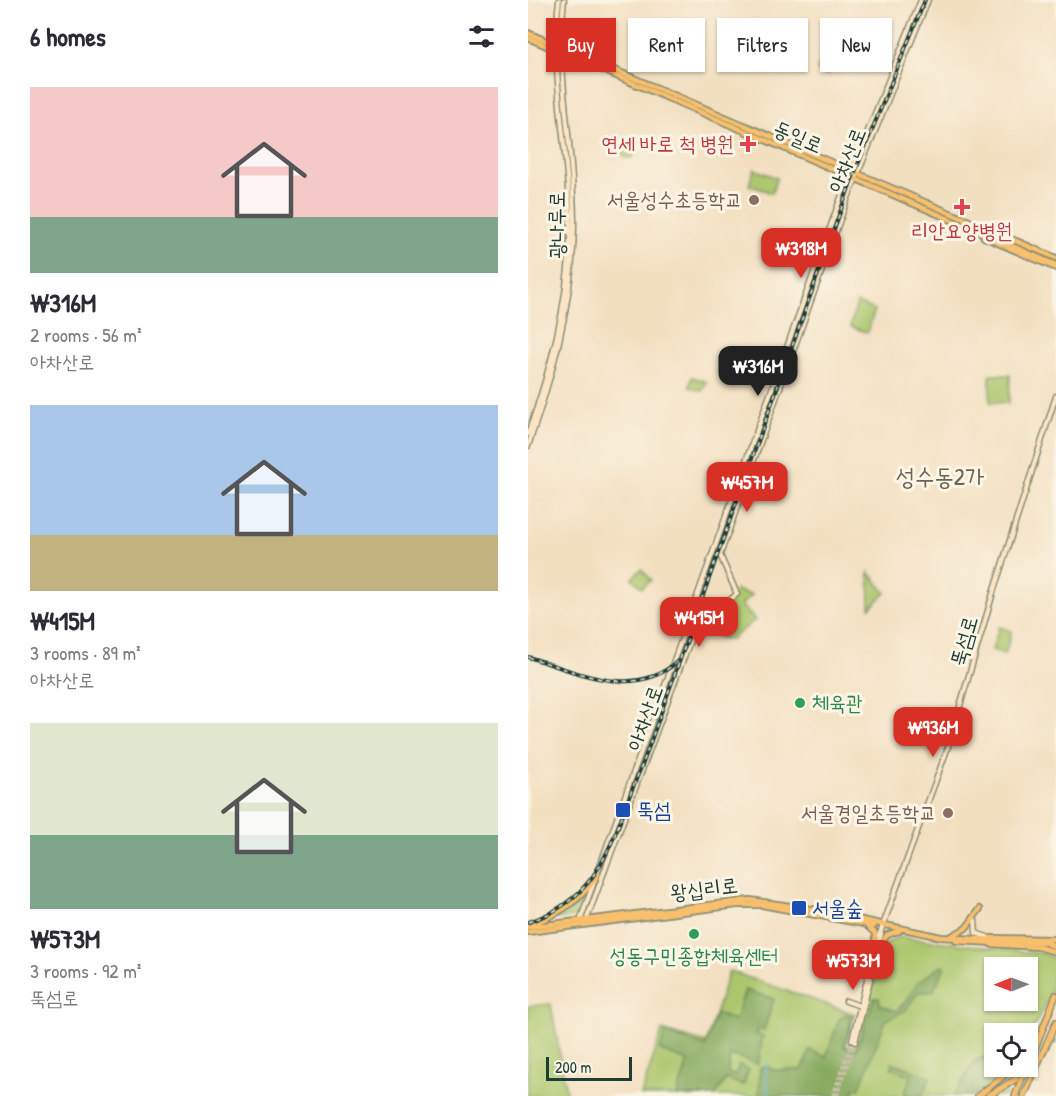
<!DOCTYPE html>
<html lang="en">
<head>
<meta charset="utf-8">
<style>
  body { margin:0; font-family:"Patrick Hand","Poor Story",sans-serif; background:#f2f2f3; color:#2b2b33; height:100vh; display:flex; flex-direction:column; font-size:22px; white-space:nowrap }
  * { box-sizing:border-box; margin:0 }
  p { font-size:20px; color:#7c7c81 }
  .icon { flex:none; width:33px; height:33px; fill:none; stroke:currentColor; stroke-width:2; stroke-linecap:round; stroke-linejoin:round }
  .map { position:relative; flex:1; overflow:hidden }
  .details { display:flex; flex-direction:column; background:#fff; width:528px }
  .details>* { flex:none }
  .guide { position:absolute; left:18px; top:18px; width:420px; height:54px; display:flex; gap:12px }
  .needle { width:39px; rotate:269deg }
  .buttons { position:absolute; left:456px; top:957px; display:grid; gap:12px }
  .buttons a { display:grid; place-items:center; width:54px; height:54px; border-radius:0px; background:#fff; box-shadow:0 2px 4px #0004; font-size:30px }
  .scale { position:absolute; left:18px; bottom:15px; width:86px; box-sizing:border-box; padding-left:6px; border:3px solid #1f3d34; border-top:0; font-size:16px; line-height:21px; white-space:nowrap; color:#1f3d34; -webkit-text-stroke:4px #fcf5e5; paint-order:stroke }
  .price { position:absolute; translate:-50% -51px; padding:0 14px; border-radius:12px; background:#d93025; color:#fff; font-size:20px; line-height:39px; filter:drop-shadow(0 2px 3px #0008) }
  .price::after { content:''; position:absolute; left:50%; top:36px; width:18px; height:14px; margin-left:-9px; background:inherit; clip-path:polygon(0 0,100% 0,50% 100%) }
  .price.current { background:#222; color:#fff }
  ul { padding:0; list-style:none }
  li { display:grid; align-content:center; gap:12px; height:318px; padding:0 30px }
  li span { display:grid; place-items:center; height:186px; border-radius:0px; color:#555 }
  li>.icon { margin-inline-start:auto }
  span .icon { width:108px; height:108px; fill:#fffc; stroke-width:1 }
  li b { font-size:26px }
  h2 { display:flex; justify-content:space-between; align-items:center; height:72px; padding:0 30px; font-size:26px }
  .chip { padding:0 21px; border-radius:0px; background:#fff; box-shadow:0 2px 4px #0004; font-size:21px; line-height:54px }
  .chip.current { background:#d93025; color:#fff }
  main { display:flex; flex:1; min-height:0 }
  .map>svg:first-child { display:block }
  .green { fill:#abc66c; stroke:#658250; stroke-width:1.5; fill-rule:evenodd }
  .forest { fill:#88ab60; stroke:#54744a; stroke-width:1.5 }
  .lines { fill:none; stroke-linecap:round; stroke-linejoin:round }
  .stream { stroke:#63b3dd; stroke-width:1.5 }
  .secondary-tunnel { stroke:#c8bfa4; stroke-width:4; stroke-dasharray:4 2; stroke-linecap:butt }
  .highway-tunnel { stroke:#c8bfa4; stroke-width:5; stroke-dasharray:5 2.5; stroke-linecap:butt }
  .secondary-casing { stroke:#888e7a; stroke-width:7 }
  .primary-casing { stroke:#888e7a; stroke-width:8 }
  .highway-casing { stroke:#888e7a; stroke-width:8 }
  .secondary { stroke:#fce5c4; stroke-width:4 }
  .primary { stroke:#f8bf6c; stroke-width:4.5 }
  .highway { stroke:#f8bf6c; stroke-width:5 }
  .rail-casing { stroke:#1f3d34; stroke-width:4 }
  .rail { stroke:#fcf5e5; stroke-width:1.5; stroke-dasharray:4.5; stroke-linecap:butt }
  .health-dot { fill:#e0444e; stroke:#fcf5e5; stroke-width:2 }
  .education-dot { fill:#8d6e63; stroke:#fcf5e5; stroke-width:2 }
  .leisure-dot { fill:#2e9e5b; stroke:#fcf5e5; stroke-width:2 }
  .transit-dot { fill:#1a4fb4; stroke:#fcf5e5; stroke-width:2 }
  .labels { text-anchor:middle; stroke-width:6; stroke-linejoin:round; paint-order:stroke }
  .street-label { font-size:21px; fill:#1f3d34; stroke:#fcf5e5 }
  .health-label { font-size:21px; fill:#be3a42; stroke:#fcf5e5; text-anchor:end }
  .education-label { font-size:21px; fill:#785e54; stroke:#fcf5e5; text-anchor:end }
  .leisure-label { font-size:21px; fill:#27864d; stroke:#fcf5e5; text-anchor:start }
  .transit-label { font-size:21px; fill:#164399; stroke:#fcf5e5; text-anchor:start }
  .quarter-label { font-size:24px; fill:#6a6554; stroke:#fcf5e5 }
</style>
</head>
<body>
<main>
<section class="details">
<h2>6 homes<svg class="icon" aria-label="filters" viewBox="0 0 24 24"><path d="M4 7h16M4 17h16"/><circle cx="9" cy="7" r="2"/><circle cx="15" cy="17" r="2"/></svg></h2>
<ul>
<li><span style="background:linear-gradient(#f6c9c9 70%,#7fa58c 0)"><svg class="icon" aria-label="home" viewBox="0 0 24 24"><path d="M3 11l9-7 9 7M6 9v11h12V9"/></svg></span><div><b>₩316M</b><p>2 rooms · 56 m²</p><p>아차산로</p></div></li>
<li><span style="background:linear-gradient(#a9c7e8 70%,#c2b280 0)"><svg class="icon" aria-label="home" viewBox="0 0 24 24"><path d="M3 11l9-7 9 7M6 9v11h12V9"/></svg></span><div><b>₩415M</b><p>3 rooms · 89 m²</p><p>아차산로</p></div></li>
<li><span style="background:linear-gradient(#dfe7d0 60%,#7fa58c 0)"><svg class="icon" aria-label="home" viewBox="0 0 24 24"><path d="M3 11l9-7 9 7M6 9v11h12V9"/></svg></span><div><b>₩573M</b><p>3 rooms · 92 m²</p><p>뚝섬로</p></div></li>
</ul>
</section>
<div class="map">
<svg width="528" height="1096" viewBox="0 0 528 1096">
  <rect width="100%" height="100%" fill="#fcf5e5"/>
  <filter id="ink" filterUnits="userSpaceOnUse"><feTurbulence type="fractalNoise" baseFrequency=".0167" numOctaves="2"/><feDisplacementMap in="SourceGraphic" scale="12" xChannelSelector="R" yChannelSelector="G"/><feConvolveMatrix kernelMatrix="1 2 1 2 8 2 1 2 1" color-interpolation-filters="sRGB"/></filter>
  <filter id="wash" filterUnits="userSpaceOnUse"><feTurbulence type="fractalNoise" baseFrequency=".008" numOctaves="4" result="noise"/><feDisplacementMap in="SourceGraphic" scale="24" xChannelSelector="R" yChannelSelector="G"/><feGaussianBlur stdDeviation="1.35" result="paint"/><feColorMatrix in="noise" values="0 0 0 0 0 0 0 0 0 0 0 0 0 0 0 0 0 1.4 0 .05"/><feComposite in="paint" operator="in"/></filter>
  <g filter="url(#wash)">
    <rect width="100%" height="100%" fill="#f2dfc0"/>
    <path class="green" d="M120,20L131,29L115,41L113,39Z
      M295,55L307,60L300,75L289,70Z
      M93 151a7 7 0 1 1 14 0a7 7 0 1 1-14 0Z
      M226,169L249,178L244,193L221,185Z
      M329,303L347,310L339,333L322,326Z
      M462,375H482L481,403L462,402Z
      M164,377L179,382L174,391L161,387Z
      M113,569L123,580L114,588L104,578Z
      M341,572L358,593L342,608Z
      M208,590L224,595L213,605L227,620L202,640L188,636L196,611Z
      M471,627L484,631L477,654L464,650Z
      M56,899L48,917L23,920L42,911Z
      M371,937L517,954L528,960L522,996L500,1038V1034H466V1066L488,1067L477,1096H113L134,1030L178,1043L201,971L327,1014L317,1046L327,1047L358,943ZM466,968H500V1000H466Z
      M23,1004L39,1096H0V1006Z"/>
    <path class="forest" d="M414,965L417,966L405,992H390L377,1011L358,1020L331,1089L327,1088L324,1096H231L232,1067H242L243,1070H274L282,1050L298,1057L311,1019L318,1014L325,1016L316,1047L328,1051L346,998H351L352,1005L368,1011L379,1000L388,984Z
      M217,990L246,999L236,1030L231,1029L228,1034L235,1036L230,1064L202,1055L200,1073L207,1076L211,1065L221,1070L215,1085L198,1079L187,1096H149L160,1061L132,1051L137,1033L177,1046L188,1014L207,1020Z
      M466,1053V1066L484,1067L483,1068L444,1096H425L447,1061Z
      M364,1062L402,1077L394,1096L376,1094L383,1076L363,1068Z"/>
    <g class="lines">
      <path class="stream" d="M240,1061L237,1077L241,1096"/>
    </g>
  </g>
  <g filter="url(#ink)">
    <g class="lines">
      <path class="secondary-tunnel" d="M305,1096L324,1040
        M309,1096L327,1042"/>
      <path class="highway-tunnel" d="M488,1079L512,1057L528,1035"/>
      <defs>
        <path id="secondary" d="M389,12L397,0
          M0,434C22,371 40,306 42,238C43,158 21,79 31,0
          M0,446C25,374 44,304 46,228C47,151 27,76 36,0
          M447,920L448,933L462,938
          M52,921L312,200L393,0
          M58,921L166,630L209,594L192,555L318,203L400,0
          M318,1001L332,1006
          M324,1040L347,947L420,747L465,593L528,396
          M327,1042L353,934"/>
        <path id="primary" d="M0,33L528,258
          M0,38L528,265
          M456,237L528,268
          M5,924C33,912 53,901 70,874
          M339,926L347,933V947
          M0,927L222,900L283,909L413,937L521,943
          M0,932L209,905H234L346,926
          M422,937L438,928L452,909
          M462,938L528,939
          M428,941L467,943
          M463,944L510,947L528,952
          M351,947L359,935L371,931"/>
        <path id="highway" d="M521,944L528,946
          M500,1066L528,995
          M450,1096L488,1066
          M460,1096L488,1079
          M487,1096L499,1066
          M496,1096L528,1022"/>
      </defs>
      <use href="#secondary" class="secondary-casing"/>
      <use href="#primary" class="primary-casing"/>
      <use href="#highway" class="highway-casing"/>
      <use href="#secondary" class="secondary"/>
      <use href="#primary" class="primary"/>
      <use href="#highway" class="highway"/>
      <defs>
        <path id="rail" d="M0,657C50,672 108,702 152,659
          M0,922C79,897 85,830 115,763L324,179L397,0"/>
      </defs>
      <use href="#rail" class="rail-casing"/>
      <use href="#rail" class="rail"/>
    </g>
  </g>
  <g class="health-dot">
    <path d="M217 135h6v6h6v6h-6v6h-6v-6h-6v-6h6z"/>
    <path d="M431 198h6v6h6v6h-6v6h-6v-6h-6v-6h6z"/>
  </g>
  <g class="education-dot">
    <circle cx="226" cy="200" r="6"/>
    <circle cx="420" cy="813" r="6"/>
  </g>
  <g class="leisure-dot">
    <circle cx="272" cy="703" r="6"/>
    <circle cx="166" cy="934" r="6"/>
  </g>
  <g class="transit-dot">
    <rect x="87" y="802" width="16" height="16" rx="3"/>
    <rect x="263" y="900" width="16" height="16" rx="3"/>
  </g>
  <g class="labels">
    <g class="street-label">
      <text transform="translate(270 137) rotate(23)" y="7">동일로</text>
      <text transform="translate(319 160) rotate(-68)" y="7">아차산로</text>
      <text transform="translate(29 225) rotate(-90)" y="7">광나루로</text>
      <text transform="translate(436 641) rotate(-74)" y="7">뚝섬로</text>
      <text transform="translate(117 718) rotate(-70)" y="7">아차산로</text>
      <text transform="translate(176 889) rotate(-7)" y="7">왕십리로</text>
    </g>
    <g class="health-label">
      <text x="206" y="151">연세 바로 척 병원</text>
      <text x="434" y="238" text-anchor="middle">리안요양병원</text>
    </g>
    <g class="education-label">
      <text x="214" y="207">서울성수초등학교</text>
      <text x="408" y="820">서울경일초등학교</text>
    </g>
    <g class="leisure-label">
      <text x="284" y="710">체육관</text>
      <text x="166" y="963" text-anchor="middle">성동구민종합체육센터</text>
    </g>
    <g class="transit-label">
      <text x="109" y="817">뚝섬</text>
      <text x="284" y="915">서울숲</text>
    </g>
    <g class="quarter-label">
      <text x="412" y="485">성수동2가</text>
    </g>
  </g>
</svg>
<div class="buttons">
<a><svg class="needle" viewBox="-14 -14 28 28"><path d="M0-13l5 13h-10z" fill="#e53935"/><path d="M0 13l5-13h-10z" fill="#7c7c81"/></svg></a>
<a><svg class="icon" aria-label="locate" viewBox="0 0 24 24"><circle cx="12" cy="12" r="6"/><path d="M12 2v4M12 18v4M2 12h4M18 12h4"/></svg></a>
</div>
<div class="scale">200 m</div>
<b class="price" style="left:273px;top:279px">₩318M</b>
<b class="price current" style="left:230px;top:397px">₩316M</b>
<b class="price" style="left:219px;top:513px">₩457M</b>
<b class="price" style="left:171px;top:648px">₩415M</b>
<b class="price" style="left:405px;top:758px">₩936M</b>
<b class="price" style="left:325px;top:991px">₩573M</b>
<div class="guide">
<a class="chip current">Buy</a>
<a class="chip">Rent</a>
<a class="chip">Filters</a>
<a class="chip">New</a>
</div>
</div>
</main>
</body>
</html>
